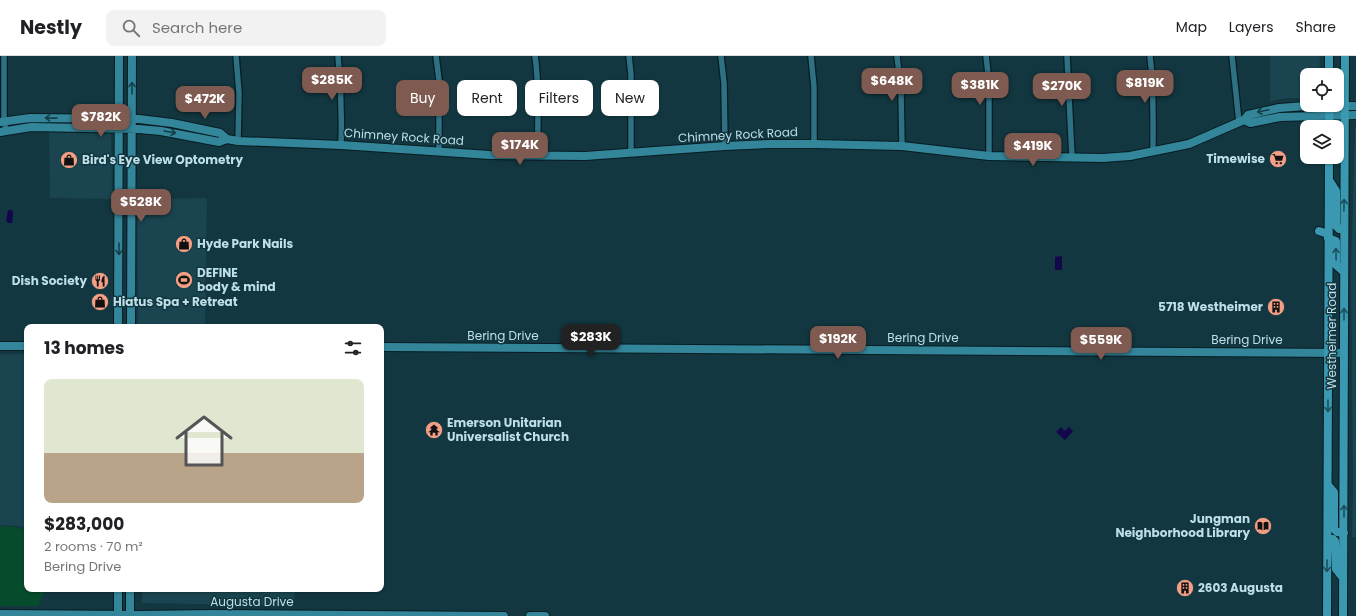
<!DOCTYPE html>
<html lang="en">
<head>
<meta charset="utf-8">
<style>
  body { margin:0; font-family:Poppins,sans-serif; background:#f2f2f2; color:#202124; height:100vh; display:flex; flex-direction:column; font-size:15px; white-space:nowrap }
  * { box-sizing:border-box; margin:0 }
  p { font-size:13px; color:#757577 }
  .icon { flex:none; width:22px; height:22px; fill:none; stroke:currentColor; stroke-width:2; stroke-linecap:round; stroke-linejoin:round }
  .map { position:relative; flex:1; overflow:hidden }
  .drawer { position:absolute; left:24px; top:268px; width:360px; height:268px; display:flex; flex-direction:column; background:#fff; border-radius:8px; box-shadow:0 1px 3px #0004 }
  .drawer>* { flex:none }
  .banner { position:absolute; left:396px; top:24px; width:380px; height:36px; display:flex; gap:8px }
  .controls { position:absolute; left:1300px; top:12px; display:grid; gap:8px }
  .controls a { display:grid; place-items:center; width:44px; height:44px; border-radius:8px; background:#fff; box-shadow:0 1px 3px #0004; font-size:20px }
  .price { position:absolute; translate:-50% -34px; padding:0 9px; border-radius:8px; background:#7f5a50; color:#fff; font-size:13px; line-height:26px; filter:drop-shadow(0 1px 2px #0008) }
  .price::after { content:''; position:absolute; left:50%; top:24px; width:12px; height:9px; margin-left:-6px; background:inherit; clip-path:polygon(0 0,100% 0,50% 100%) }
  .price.selected { background:#222; color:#fff }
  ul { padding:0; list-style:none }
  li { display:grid; align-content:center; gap:8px; height:212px; padding:0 20px }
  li+li { border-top:1px solid #e0e0e0 }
  li span { display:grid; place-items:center; height:124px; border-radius:8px; color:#555 }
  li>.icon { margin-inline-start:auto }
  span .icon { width:72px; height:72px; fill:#fffc; stroke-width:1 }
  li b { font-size:17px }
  h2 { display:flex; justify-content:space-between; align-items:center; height:48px; padding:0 20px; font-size:17px }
  .pill { padding:0 14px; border-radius:8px; background:#fff; box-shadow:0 1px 3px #0004; font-size:14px; line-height:36px }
  .pill.selected { background:#7f5a50; color:#fff }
  header { display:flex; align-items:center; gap:24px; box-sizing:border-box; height:56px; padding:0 20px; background:#fff; border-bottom:1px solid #e0e0e0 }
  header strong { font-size:19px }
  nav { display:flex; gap:22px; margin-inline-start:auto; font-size:14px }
  .search { width:280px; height:36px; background:#f2f2f2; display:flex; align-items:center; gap:10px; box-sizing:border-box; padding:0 14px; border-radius:8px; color:#757577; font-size:15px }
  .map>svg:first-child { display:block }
  .built { fill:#1a444f }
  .green { fill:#074b2d }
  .water { fill:#11074a }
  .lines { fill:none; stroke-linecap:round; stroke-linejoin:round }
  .street-casing { stroke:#071c22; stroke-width:8 }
  .secondary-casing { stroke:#071c22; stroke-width:10 }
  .primary-casing { stroke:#071c22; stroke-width:10 }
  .street { stroke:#2d7183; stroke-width:5.5 }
  .secondary { stroke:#33859a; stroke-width:8 }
  .primary { stroke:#3a99b1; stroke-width:8 }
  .oneway { stroke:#153f49 }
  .oneway2 { stroke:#1c505c }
  .labels { text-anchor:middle; stroke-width:3; stroke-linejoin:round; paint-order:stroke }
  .street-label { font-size:12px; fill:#bedfe8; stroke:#123740 }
  .poi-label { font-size:12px; font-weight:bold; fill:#bedfe8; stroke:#123740; text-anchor:start }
</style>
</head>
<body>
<header>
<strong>Nestly</strong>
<div class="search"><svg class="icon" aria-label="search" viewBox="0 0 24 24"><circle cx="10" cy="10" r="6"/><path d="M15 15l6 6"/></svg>Search here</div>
<nav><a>Map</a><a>Layers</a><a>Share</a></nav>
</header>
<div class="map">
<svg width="1356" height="560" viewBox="0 0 1356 560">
  <rect width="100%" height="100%" fill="#123740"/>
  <path class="built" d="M1270,0H1320L1319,19H1307V42H1286L1270,46Z
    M1355,72H1356V481H1352L1353,430L1351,220Z
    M49,76L111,77L112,143L50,142Z
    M207,142L205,271H138L137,143Z
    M0,298H27V472L19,470L0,469Z
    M142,533H295L294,550L142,547Z"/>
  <path class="green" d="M0,470L14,471L27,474V533H46L38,550H0Z"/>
  <path class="water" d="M8,154H12L13,157L12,167H8L6,165Z
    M1062,200V214H1055V201Z
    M1061,371L1065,375L1069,371L1073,375L1065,384L1056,376Z"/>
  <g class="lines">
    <defs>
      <path id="street" d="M4,0V65L6,74
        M236,0L239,37L238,85
        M338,0C341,30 342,59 341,89
        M436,0L439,24V96
        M535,0C540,33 537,66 538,100
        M629,0L631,18V97
        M721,0L724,27L725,90
        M811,0L814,31V88
        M897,0L901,35L902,90
        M986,0L989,26V100
        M1067,0L1072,101
        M1150,0C1154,32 1153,64 1153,96
        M1232,0L1239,66"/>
      <path id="secondary" d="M1244,64L1250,67L1280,61L1356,59
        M0,66L30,62L139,63L172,67L220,77L227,83
        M0,76L31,71L139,73L161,75L219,86L227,83L238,85L341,89L490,99L585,100L725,90L770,88H814L902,90L989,100L1103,102L1130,100L1189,88L1244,64L1248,59L1279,52L1306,50H1356
        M118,271L119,0
        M131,271L132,0
        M0,290H27
        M381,291L1344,297
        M0,558L138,559L212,558L504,560
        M118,560V533
        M130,560V533
        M530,560H545"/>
      <path id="primary" d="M1329,0V19
        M1329,71L1330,49
        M1329,124L1336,135V170L1339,173H1344
        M1319,175L1328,178
        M1328,182L1336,185V209L1344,216
        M1328,429L1334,436V473L1337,476L1344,477
        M1328,483H1333L1335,485L1336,513L1343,522
        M1327,560L1329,101
        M1343,560L1345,0"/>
    </defs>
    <use href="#street" class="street-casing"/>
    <use href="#secondary" class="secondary-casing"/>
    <use href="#primary" class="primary-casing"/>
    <use href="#street" class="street"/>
    <use href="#secondary" class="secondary"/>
    <use href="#primary" class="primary"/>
  </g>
  <defs><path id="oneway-shaft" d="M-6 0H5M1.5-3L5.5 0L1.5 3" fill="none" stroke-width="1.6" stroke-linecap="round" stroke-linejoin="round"/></defs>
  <g class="oneway">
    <use href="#oneway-shaft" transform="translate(132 32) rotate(-90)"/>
    <use href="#oneway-shaft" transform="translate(1263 55) rotate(168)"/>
    <use href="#oneway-shaft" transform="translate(51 62) rotate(-179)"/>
    <use href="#oneway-shaft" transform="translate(170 76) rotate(10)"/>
    <use href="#oneway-shaft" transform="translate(119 193) rotate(90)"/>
  </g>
  <g class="oneway2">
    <use href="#oneway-shaft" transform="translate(1344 149) rotate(-89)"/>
    <use href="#oneway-shaft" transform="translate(1336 198) rotate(-91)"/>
    <use href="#oneway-shaft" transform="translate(1344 258) rotate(-90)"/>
    <use href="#oneway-shaft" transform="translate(1328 350) rotate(90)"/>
    <use href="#oneway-shaft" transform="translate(1344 455) rotate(-90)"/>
    <use href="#oneway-shaft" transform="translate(1327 510) rotate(91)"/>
  </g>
  <defs>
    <symbol id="supermarket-disc" viewBox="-11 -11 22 22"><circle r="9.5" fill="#f39f85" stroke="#123740"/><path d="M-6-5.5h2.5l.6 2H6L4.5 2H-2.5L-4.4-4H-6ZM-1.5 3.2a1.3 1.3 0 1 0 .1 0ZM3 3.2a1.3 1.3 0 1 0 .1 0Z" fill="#111"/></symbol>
    <symbol id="shop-disc" viewBox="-11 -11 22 22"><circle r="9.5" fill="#f39f85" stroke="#123740"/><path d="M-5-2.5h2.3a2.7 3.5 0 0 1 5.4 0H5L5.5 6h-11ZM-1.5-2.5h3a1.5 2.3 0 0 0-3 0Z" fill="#111"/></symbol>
    <symbol id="stadium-disc" viewBox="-11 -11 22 22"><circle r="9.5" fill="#f39f85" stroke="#123740"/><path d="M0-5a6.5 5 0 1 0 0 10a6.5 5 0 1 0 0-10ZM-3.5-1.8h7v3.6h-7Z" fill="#111"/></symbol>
    <symbol id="restaurant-disc" viewBox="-11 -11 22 22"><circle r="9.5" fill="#f39f85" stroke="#123740"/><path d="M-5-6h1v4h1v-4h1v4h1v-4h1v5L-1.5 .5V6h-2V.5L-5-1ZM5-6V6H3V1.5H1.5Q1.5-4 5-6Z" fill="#111"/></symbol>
    <symbol id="building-disc" viewBox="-11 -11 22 22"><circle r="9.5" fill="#f39f85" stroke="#123740"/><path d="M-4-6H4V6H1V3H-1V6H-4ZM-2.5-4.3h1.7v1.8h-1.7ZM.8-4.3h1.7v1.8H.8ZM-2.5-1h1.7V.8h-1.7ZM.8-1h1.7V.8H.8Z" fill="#111"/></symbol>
    <symbol id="temple-disc" viewBox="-11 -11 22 22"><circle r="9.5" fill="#f39f85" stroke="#123740"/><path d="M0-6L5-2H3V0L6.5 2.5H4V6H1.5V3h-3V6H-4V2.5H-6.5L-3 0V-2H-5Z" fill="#111"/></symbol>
    <symbol id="library-disc" viewBox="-11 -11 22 22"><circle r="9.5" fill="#f39f85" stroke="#123740"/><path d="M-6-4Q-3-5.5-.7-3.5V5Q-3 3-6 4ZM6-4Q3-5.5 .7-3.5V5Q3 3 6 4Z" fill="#111"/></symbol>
  </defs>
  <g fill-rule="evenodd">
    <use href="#supermarket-disc" x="1268" y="93" width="20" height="20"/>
    <use href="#shop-disc" x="59" y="94" width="20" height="20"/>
    <use href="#shop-disc" x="174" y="178" width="20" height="20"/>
    <use href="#stadium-disc" x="174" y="214" width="20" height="20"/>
    <use href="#restaurant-disc" x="90" y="215" width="20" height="20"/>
    <use href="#shop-disc" x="90" y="236" width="20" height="20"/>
    <use href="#building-disc" x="1266" y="241" width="20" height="20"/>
    <use href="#temple-disc" x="424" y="364" width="20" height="20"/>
    <use href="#library-disc" x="1253" y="460" width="20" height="20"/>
    <use href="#building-disc" x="1175" y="522" width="20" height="20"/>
  </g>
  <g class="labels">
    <g class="street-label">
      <text transform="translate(738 79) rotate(-3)" y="4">Chimney Rock Road</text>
      <text transform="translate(404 81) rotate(4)" y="4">Chimney Rock Road</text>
      <text x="503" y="284">Bering Drive</text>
      <text transform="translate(1332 280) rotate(-90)" y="4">Westheimer Road</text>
      <text x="923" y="286">Bering Drive</text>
      <text x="1247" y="288">Bering Drive</text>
      <text x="252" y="550">Augusta Drive</text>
    </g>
    <g class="poi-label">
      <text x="1265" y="107" text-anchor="end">Timewise</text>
      <text x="82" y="108">Bird's Eye View Optometry</text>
      <text x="197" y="192">Hyde Park Nails</text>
      <text x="197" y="221">DEFINE<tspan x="197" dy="14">body &amp; mind</tspan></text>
      <text x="87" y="229" text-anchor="end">Dish Society</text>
      <text x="113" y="250">Hiatus Spa + Retreat</text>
      <text x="1263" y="255" text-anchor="end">5718 Westheimer</text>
      <text x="447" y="371">Emerson Unitarian<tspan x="447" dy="14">Universalist Church</tspan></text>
      <text x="1250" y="467" text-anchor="end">Jungman<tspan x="1250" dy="14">Neighborhood Library</tspan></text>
      <text x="1198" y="536">2603 Augusta</text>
    </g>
  </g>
</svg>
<div class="controls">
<a><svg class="icon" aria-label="locate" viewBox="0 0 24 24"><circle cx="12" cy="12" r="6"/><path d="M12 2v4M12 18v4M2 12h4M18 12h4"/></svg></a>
<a><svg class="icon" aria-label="layers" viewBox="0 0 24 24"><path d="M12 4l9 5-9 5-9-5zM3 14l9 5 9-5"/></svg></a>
</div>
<b class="price" style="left:332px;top:45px">$285K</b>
<b class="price" style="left:892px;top:46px">$648K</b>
<b class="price" style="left:1145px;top:48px">$819K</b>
<b class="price" style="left:980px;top:50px">$381K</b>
<b class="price" style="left:1062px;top:51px">$270K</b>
<b class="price" style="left:205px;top:64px">$472K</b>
<b class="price" style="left:101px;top:82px">$782K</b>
<b class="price" style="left:520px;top:110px">$174K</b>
<b class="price" style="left:1033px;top:111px">$419K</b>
<b class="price" style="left:141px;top:167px">$528K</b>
<b class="price selected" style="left:591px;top:302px">$283K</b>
<b class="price" style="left:838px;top:304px">$192K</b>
<b class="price" style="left:1101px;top:305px">$559K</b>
<div class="banner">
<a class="pill selected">Buy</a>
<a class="pill">Rent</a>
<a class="pill">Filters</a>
<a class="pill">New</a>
</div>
<section class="drawer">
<h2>13 homes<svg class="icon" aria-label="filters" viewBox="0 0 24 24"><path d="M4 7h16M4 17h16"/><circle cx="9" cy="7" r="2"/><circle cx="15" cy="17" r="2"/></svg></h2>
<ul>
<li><span style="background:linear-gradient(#dfe7d0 60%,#b9a48a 0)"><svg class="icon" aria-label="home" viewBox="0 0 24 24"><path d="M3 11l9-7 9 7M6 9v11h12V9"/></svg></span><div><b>$283,000</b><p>2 rooms · 70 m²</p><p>Bering Drive</p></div></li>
</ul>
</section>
</div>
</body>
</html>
